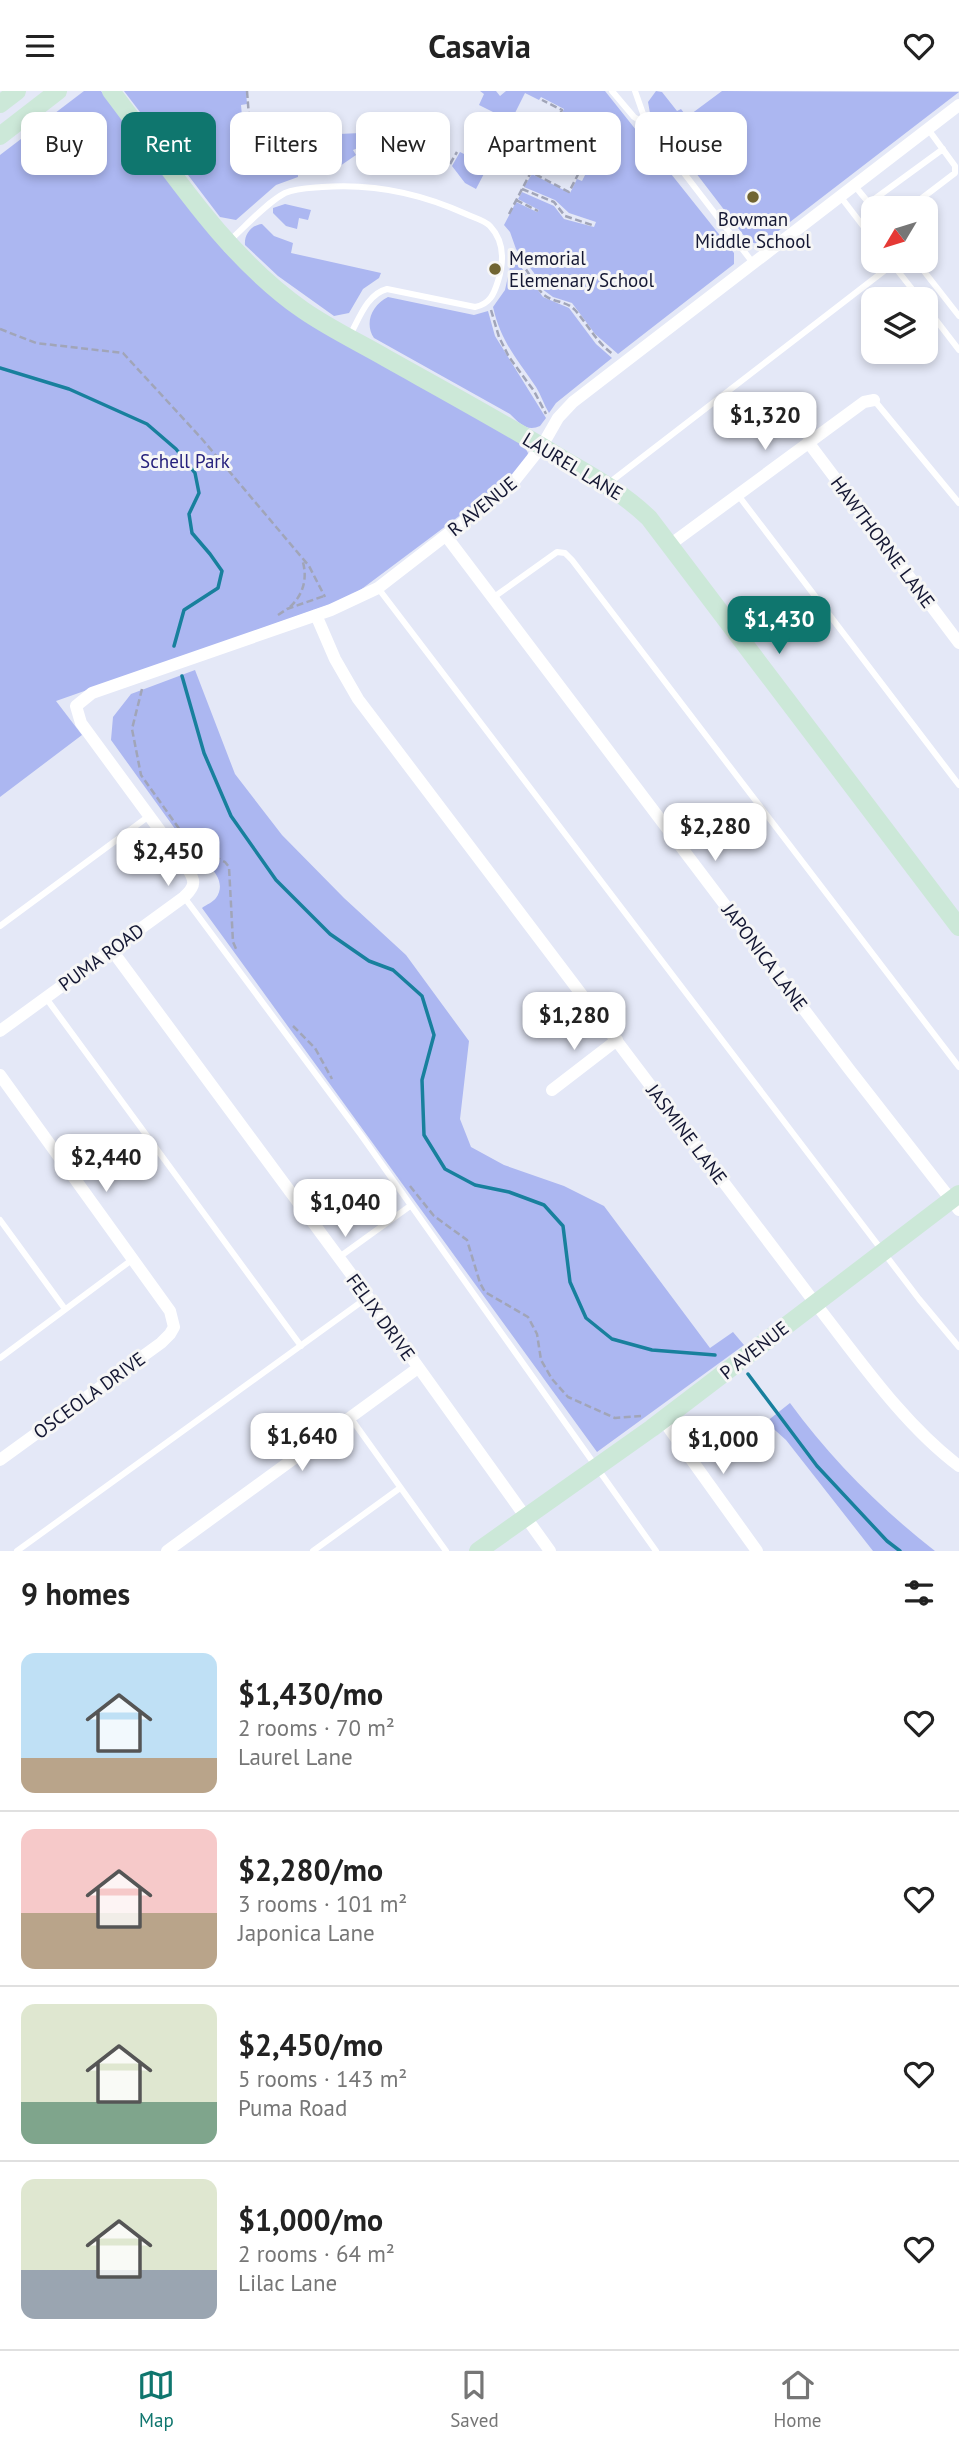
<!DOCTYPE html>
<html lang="en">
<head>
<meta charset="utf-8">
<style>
  body { margin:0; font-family:"PT Sans",sans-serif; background:#f2f2f2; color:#222; height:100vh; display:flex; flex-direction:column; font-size:26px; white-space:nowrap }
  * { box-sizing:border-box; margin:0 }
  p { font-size:23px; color:#767676 }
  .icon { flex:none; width:38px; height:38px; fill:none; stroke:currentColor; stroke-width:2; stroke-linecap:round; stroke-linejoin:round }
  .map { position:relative; height:1460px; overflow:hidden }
  .panel { display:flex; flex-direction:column; background:#fff; flex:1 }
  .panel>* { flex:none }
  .guide { position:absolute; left:21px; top:21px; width:917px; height:63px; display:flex; gap:14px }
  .needle { width:46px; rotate:232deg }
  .controls { position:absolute; left:861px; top:105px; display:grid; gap:14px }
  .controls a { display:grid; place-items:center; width:77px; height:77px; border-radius:14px; background:#fff; box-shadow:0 4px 10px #0003; font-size:35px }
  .price { position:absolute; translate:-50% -60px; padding:0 16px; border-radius:14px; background:#fff; color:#222; font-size:23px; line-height:46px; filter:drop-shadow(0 2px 4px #0008) }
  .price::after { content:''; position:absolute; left:50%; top:42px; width:21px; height:16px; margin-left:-10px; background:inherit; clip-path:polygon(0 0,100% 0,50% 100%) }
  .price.active { background:#0f766e; color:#fff }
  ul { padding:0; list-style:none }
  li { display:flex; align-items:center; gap:21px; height:175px; padding:0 21px }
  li+li { border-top:2px solid #e0e0e0 }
  li span { display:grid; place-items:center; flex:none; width:196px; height:140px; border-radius:14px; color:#555 }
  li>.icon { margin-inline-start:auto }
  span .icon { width:84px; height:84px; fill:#fffc; stroke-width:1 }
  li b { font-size:30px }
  h2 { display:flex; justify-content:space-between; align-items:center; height:84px; padding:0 21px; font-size:30px }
  .pill { padding:0 24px; border-radius:14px; background:#fff; box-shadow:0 4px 10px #0003; font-size:24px; line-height:63px }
  .pill.active { background:#0f766e; color:#fff }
  header { display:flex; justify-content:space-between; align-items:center; height:91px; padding:0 21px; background:#fff; font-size:32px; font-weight:600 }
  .menu { display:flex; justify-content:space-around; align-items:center; height:98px; border-top:2px solid #e0e0e0; background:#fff; font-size:19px; color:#767676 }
  .menu a { display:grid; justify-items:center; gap:4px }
  .menu .active { color:#0f766e }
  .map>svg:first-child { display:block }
  .green { fill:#acb7f1 }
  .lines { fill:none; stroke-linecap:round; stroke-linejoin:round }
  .stream { stroke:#18809d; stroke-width:3.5 }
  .path { stroke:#a1a5b8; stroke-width:2.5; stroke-dasharray:7 3.5; stroke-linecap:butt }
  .lane { stroke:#fff; stroke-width:6 }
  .street { stroke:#fff; stroke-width:12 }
  .secondary { stroke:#cce8d8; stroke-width:18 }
  .poi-dot { fill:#706431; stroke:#f6f6f6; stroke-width:2.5 }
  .labels { text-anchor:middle; stroke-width:6; stroke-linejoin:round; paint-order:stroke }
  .poi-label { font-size:19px; fill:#141733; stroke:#f6f6f6 }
  .park-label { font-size:19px; fill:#26217d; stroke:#f6f6f6 }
  .street-label { font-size:19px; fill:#141733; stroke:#f6f6f6 }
</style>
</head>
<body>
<header><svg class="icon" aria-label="menu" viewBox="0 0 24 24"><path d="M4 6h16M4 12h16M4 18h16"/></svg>Casavia<svg class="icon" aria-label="heart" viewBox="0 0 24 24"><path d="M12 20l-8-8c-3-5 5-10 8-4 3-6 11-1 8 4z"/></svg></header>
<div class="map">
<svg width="959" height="1460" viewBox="0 0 959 1460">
  <rect width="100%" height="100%" fill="#e4e8f7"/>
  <path class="green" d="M84,0H101L225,161L523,353L528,362L527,368L506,390L351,506L56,610L82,644L0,706V64Z
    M124,0H246L247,13L241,14L242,25H247L249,41L296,38L298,86L276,94L236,129L220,126Z
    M480,0H496L500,5L506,0H605L734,162V173L618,263L595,243L572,212L553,206L542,198L534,182L516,158L510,141L504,134L516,111L537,121L539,119L518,108L522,101L554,115L564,128L594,136L596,131L569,122L555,109L524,96L532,83L570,102L577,88L582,90L587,80L583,77L591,61L552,41L564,18L541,6L539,9L525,2L511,30L479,14L484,3Z
    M656,0L662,1L677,20L681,18L687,26L722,0L959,1L760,154L748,150L650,22L648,11Z
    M393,31L399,39L409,43L408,48L401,53L384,54L360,62L358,57L353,59L356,64L340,75L339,43L382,41L380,32Z
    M460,61L488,75L476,98L465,92L452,75Z
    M285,113L311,119L308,129L299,127L297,138L286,135L273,122V117Z
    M262,133L274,145L293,152L291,162L381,182L379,187L363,198L349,222L334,225L278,185L245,154C244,144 251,134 262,133Z
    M511,172H518L543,206L569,217L596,253L612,267L556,312L549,322C544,314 541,304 536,296C517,268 501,251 493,216L505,199Z
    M388,206L474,224L488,220L495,245L546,327L540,335C527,341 519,332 510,323L374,247C364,232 372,214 388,206Z
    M195,579L235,683L282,744L344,807L406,864L469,950L460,1028L471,1056L504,1074L564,1095L604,1115L710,1257L733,1241L744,1254L597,1361L202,817C206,814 213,811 216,807C228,790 210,773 196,767L111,649L113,626L131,603Z
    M790,1312C830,1367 881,1418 935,1460H873L786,1349L766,1331Z"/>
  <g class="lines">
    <path class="stream" d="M0,277L69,298L147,333L176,358L195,382L199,402L189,423L192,442L210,463L222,480L218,497L184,519L174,555
      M182,585L204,662L231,725L276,789L330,843L369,870L393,879L422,905L434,944L422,989L424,1044L445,1078L475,1094L509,1101L544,1114L563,1135L570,1191L586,1227L612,1248L652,1259L715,1264
      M748,1283L817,1375L887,1450L900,1460"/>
    <path class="path" d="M247,0L250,39L297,37L301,84
      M450,73L457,61
      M522,98L554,111L565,125L595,135
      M516,109L538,120
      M509,123L531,81L569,101L589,62L550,42L562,19L542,9
      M520,170C528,180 534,193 542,202C551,212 566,209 575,219C589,235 596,251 614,264
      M491,219L499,246L509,266L534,300L546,323
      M0,238L36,252L123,262L202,348L309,475L325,506
      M290,516C304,503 308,486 302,468
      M278,524L287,518L324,505
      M142,598L132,638L141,684L190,753L225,771L229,776L233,851L237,860
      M293,935L315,957L332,988
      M410,1095L434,1125L467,1149L480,1192L485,1201L528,1226L537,1243L541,1269L552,1288L568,1306L615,1327L641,1325"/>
    <path class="lane" d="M612,0L634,26L647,34L753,172
      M635,0L647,34
      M854,94L873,117
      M840,105L873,148
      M869,112L943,58
      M909,117L955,82V75L928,38
      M228,151C245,136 266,112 285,102C296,97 309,97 322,96C373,92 420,102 466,123C474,127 484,129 490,135C505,151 504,171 498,190C494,203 490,213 475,216L387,198C367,203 359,228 350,244
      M890,170L920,208
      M916,170L959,225
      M926,216L959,259
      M874,309L959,412
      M609,392L893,173
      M738,404L959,694
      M378,497L919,1208L959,1256
      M494,506L557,461L565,462L572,469L959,976
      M184,806L361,1044L656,1460
      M0,835L149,725
      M46,907L301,1255
      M0,1129L65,1218
      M338,1167L410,1115
      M0,1267L133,1168
      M350,1326L446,1460
      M17,1460L368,1206
      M313,1460L400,1397"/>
    <path class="street" d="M808,351L959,552
      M446,445L849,978L959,1119
      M671,453L864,311L874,309
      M316,524L335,568L358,608L815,1212C858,1267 903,1333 959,1375
      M111,858L368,1206L550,1460
      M0,940L184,806C197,794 195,789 186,775L81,632L76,615L92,602L331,519L378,497L511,394L542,355L558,327L573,311L959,14
      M0,984L170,1220L174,1236L170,1243L161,1252L0,1369
      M552,999L617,949
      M663,1329L757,1460
      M167,1460L418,1277"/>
    <path class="secondary" d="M111,0C170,77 223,163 303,219C329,237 358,251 386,267C445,300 504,332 561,367C592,385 623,402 649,427L959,836
      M0,13L17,0
      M0,45L58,0
      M478,1460L652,1337L959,1103"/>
  </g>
  <g class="poi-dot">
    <circle cx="753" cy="106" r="7"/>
    <circle cx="495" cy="178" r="7"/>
  </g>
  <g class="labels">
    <g class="poi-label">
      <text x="753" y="135">Bowman<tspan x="753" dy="22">Middle School</tspan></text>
      <text x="509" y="174" text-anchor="start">Memorial<tspan x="509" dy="22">Elemenary School</tspan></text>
    </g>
    <g class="park-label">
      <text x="185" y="377">Schell Park</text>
    </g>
    <g class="street-label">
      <text transform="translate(573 375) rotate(31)" y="7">LAUREL LANE</text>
      <text transform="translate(482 415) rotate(-39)" y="7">R AVENUE</text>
      <text transform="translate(883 451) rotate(53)" y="7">HAWTHORNE LANE</text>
      <text transform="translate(101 866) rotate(-36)" y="7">PUMA ROAD</text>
      <text transform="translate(765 866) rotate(53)" y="7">JAPONICA LANE</text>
      <text transform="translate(687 1043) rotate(53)" y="7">JASMINE LANE</text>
      <text transform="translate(381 1226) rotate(54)" y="7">FELIX DRIVE</text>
      <text transform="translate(754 1259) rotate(-38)" y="7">P AVENUE</text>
      <text transform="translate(89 1304) rotate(-36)" y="7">OSCEOLA DRIVE</text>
    </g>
  </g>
</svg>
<div class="controls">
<a><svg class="needle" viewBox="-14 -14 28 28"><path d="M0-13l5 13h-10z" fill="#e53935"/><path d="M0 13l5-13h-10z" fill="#767676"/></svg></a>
<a><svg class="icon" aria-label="layers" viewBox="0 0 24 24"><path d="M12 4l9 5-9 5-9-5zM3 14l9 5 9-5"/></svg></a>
</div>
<b class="price" style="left:765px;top:361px">$1,320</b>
<b class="price active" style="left:779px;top:565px">$1,430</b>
<b class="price" style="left:715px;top:772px">$2,280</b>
<b class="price" style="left:168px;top:797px">$2,450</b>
<b class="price" style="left:574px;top:961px">$1,280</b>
<b class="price" style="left:106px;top:1103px">$2,440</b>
<b class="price" style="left:345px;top:1148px">$1,040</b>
<b class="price" style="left:302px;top:1382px">$1,640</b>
<b class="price" style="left:723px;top:1385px">$1,000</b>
<div class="guide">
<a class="pill">Buy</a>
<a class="pill active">Rent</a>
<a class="pill">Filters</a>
<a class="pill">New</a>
<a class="pill">Apartment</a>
<a class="pill">House</a>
</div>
</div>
<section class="panel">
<h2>9 homes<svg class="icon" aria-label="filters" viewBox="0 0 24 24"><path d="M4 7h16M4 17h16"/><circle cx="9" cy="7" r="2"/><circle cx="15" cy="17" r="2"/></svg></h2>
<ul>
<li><span style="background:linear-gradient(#bfe0f5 75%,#b9a48a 0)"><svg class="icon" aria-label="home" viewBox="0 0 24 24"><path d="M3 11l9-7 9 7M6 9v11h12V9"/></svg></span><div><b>$1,430/mo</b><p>2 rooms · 70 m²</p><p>Laurel Lane</p></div><svg class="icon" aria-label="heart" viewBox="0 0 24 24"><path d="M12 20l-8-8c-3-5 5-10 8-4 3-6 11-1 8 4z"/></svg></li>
<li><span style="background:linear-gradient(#f6c9c9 60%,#b9a48a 0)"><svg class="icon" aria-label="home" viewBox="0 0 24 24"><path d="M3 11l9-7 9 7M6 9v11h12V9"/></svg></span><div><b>$2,280/mo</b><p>3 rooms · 101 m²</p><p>Japonica Lane</p></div><svg class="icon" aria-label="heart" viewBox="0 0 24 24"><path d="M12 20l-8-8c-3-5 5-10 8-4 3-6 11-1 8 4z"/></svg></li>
<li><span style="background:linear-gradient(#dfe7d0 70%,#7fa58c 0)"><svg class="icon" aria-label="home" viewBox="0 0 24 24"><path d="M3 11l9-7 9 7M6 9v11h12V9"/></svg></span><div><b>$2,450/mo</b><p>5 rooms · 143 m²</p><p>Puma Road</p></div><svg class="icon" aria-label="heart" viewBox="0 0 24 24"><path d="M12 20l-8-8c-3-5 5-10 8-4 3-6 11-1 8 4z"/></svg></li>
<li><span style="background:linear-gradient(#dfe7d0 65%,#9aa5b1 0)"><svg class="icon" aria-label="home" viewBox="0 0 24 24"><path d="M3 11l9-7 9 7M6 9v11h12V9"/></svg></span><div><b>$1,000/mo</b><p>2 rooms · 64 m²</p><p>Lilac Lane</p></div><svg class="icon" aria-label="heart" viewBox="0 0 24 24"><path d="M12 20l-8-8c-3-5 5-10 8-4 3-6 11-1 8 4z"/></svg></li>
</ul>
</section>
<nav class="menu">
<a class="active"><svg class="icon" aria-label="map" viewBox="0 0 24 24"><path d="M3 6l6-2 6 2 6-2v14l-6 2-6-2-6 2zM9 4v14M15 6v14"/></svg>Map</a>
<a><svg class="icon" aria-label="saved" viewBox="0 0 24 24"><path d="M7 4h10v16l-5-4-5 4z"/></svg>Saved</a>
<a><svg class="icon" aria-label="home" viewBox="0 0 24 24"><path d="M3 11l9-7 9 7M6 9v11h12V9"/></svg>Home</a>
</nav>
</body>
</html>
